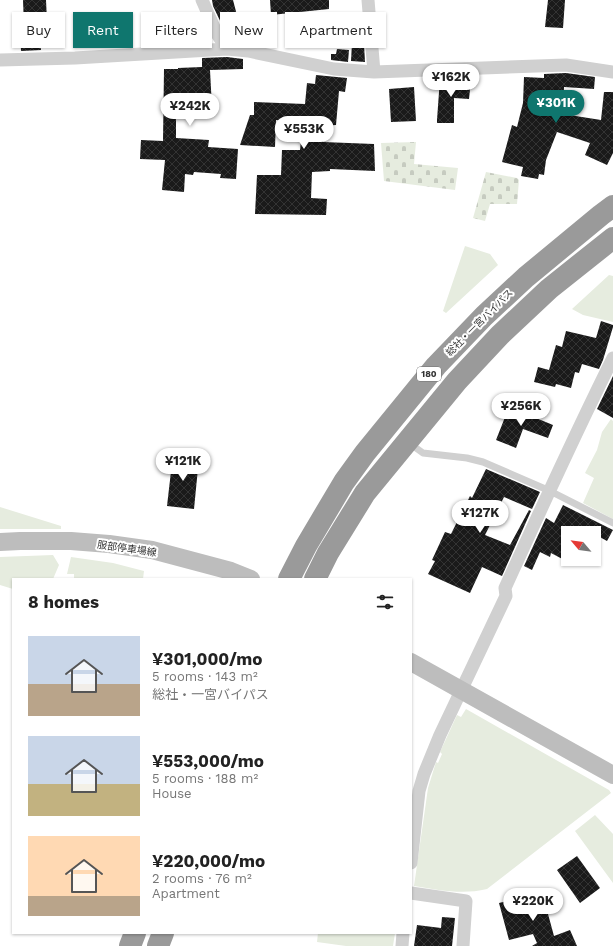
<!DOCTYPE html>
<html lang="en">
<head>
<meta charset="utf-8">
<style>
  body { margin:0; font-family:"Work Sans","Noto Sans JP",sans-serif; background:#f6f6f6; color:#222; height:100vh; display:flex; flex-direction:column; font-size:15px; white-space:nowrap }
  * { box-sizing:border-box; margin:0 }
  p { font-size:13px; color:#767676 }
  .icon { flex:none; width:22px; height:22px; fill:none; stroke:currentColor; stroke-width:2; stroke-linecap:round; stroke-linejoin:round }
  .map { position:relative; flex:1; overflow:hidden }
  .details { position:absolute; left:12px; top:578px; width:400px; height:356px; display:flex; flex-direction:column; background:#fff; border-radius:0px; box-shadow:0 1px 3px #0004 }
  .details>* { flex:none }
  .guide { position:absolute; left:12px; top:12px; width:400px; height:36px; display:flex; gap:8px }
  .needle { width:26px; rotate:299deg }
  .controls { position:absolute; left:561px; top:526px; display:grid; gap:8px }
  .controls a { display:grid; place-items:center; width:40px; height:40px; border-radius:0px; background:#fff; box-shadow:0 1px 3px #0004; font-size:20px }
  .price { position:absolute; translate:-50% -34px; padding:0 9px; border-radius:14px; background:#fff; color:#222; font-size:13px; line-height:26px; filter:drop-shadow(0 1px 2px #0008) }
  .price::after { content:''; position:absolute; left:50%; top:24px; width:12px; height:9px; margin-left:-6px; background:inherit; clip-path:polygon(0 0,100% 0,50% 100%) }
  .price.selected { background:#0f766e; color:#fff }
  ul { padding:0; list-style:none }
  li { display:flex; align-items:center; gap:12px; height:100px; padding:0 16px }
  li span { display:grid; place-items:center; flex:none; width:112px; height:80px; border-radius:0px; color:#555 }
  li>.icon { margin-inline-start:auto }
  span .icon { width:48px; height:48px; fill:#fffc; stroke-width:1 }
  li b { font-size:17px }
  h2 { display:flex; justify-content:space-between; align-items:center; height:48px; padding:0 16px; font-size:17px }
  .chip { padding:0 14px; border-radius:0px; background:#fff; box-shadow:0 1px 3px #0004; font-size:14px; line-height:36px }
  .chip.selected { background:#0f766e; color:#fff }
  .map>svg:first-child { display:block }
  .green { fill:#e6ecdf }
  .cemetery { fill:url(#cemetery-stones) }
  .building { fill:url(#building-cross-hatch) }
  .lines { fill:none; stroke-linecap:round; stroke-linejoin:round }
  .lane { stroke:#d0d0d0; stroke-width:7 }
  .street { stroke:#d0d0d0; stroke-width:13 }
  .secondary { stroke:#bdbdbd; stroke-width:18 }
  .highway { stroke:#9a9a9a; stroke-width:22 }
  .labels { text-anchor:middle; stroke-width:4; stroke-linejoin:round; paint-order:stroke }
  .shield { fill:#fff; stroke:#707070; stroke-width:1 }
  .shield-label { font-size:9px; font-weight:bold; fill:#333 }
  .street-label { font-size:10px; fill:#333; stroke:#fff }
</style>
</head>
<body>
<div class="map">
<svg width="613" height="946" viewBox="0 0 613 946">
  <defs>
    <pattern id="cemetery-stones" width="16" height="16" patternUnits="userSpaceOnUse"><rect width="16" height="16" fill="#e6ecdf"/><path d="M2 7V4a2 2 0 0 1 4 0v3zM10 15v-3a2 2 0 0 1 4 0v3z" fill="#c6cbc0"/></pattern>
    <pattern id="building-cross-hatch" width="8" height="8" patternUnits="userSpaceOnUse"><rect width="8" height="8" fill="#1a1a1a"/><path d="M0 0l8 8M0 8l8-8" fill="none" stroke="#333"/></pattern>
  </defs>
  <rect width="100%" height="100%" fill="#fff"/>
  <path class="green" d="M465,246L490,254L498,265L446,313L443,311Z
    M609,275L613,276V322L583,315L572,309Z
    M611,419L613,421V519L583,503L594,478L585,473L597,450L602,432Z
    M0,507L61,526V529H0Z
    M53,555L59,565L53,579H13V589L0,585V557Z
    M71,557L113,563L144,571L143,579H74V574H67Z
    M466,709L609,790L611,793L487,889C462,895 439,890 414,886L428,788L436,762L438,763L442,754L440,752L457,715L461,717Z
    M595,815L613,834V883L575,831Z
    M318,933H395L393,946H346L317,942Z"/>
  <path class="cemetery" d="M416,142L414,164L458,168L455,190L384,181L381,143Z
    M486,172L517,178L519,180L517,204H490L485,221L473,218Z"/>
  <path class="building" d="M23,0H46L47,21H44L45,37H40L41,50L21,51L20,26H24Z
    M212,0H233L239,23L223,27L213,6Z
    M270,0H329V9L271,15Z
    M548,0H565L563,28L545,27Z
    M352,43L364,44L365,62L351,61Z
    M337,49L349,50L348,62L331,60V54H336Z
    M227,57L243,59V69L210,70L212,108L196,109L197,114H176V138L209,140L208,147L238,149L236,179L220,178L221,174L194,172L193,175L185,174L184,192L162,190L165,160L140,159L141,140L163,141L164,69H178V68L202,67V58Z
    M566,73L595,77L594,89L564,87L563,114L601,120L604,92H613V153L607,165L585,155L590,143L557,132L546,160L544,175L539,174L538,179L521,176L523,167L502,162L512,125L517,127L523,103L524,77L544,78V74Z
    M316,75L347,78L345,92L339,91L336,125L323,126V142L374,144L375,171L330,169V171L312,172L311,198L327,199L326,215L255,214L257,175H281L282,150H300L303,122L276,120L275,147L240,145L250,115H254V102L305,104L307,83L315,84Z
    M440,78L471,80L469,99L454,98V123H437V120Z
    M414,87L416,121L391,122L389,89Z
    M601,321L613,325V327L603,360L599,369L582,364L579,373L575,372L571,388L556,384L555,387L534,382L538,367L549,370L556,345L562,347L566,331L596,338Z
    M613,376V418L597,409Z
    M509,407L553,425L548,438L523,429L516,448L496,440Z
    M173,454L199,458L194,509L167,506Z
    M486,469L540,492L532,509L504,497L485,535L510,545L529,510L531,511L502,576L482,567L470,593L428,574L435,561L432,560L445,532L451,534L470,496L472,498Z
    M563,505L613,530L607,541L594,534V533H592L581,528L578,533H568V562L551,553L550,557L540,552L532,570L524,566L546,518L554,523Z
    M577,856L600,888L580,903L557,870Z
    M542,892L554,936L570,930L577,946H532L537,943L533,934L509,940L499,903Z
    M442,917L455,918L452,946H414L417,925L441,928Z"/>
  <g class="lines">
    <path class="lane" d="M409,443L423,453L467,458L483,462L550,491L613,523"/>
    <path class="street" d="M202,0L217,34L227,49
      M368,0L374,72
      M0,60L75,58L227,49L248,51L334,69L374,72L566,65L613,72
      M411,863L419,791L424,774L440,735L506,596L505,588C540,511 575,434 613,358
      M411,893L466,901L463,946
      M402,946L403,933"/>
    <path class="secondary" d="M0,542L20,541H71L109,544L152,550L231,571L251,579
      M411,662L613,775"/>
    <path class="highway" d="M289,579L306,546L344,482L365,453L436,366L484,316L526,277L601,215L613,206
      M315,579L328,553L365,493L457,381L500,335L549,289L613,238
      M130,946L135,933
      M158,946L163,933"/>
  </g>
  <g class="labels">
    <rect class="shield" x="417" y="367" width="24" height="14" rx="3"/>
    <g class="shield-label">
      <text x="429" y="377">180</text>
    </g>
    <g class="street-label">
      <text transform="translate(479 322) rotate(-45)" y="4">総社・一宮バイパス</text>
      <text transform="translate(127 548) rotate(8)" y="4">服部停車場線</text>
    </g>
  </g>
</svg>
<div class="controls">
<a><svg class="needle" viewBox="-14 -14 28 28"><path d="M0-13l5 13h-10z" fill="#e53935"/><path d="M0 13l5-13h-10z" fill="#767676"/></svg></a>
</div>
<b class="price" style="left:451px;top:98px">¥162K</b>
<b class="price selected" style="left:556px;top:124px">¥301K</b>
<b class="price" style="left:190px;top:127px">¥242K</b>
<b class="price" style="left:304px;top:150px">¥553K</b>
<b class="price" style="left:521px;top:427px">¥256K</b>
<b class="price" style="left:183px;top:482px">¥121K</b>
<b class="price" style="left:480px;top:534px">¥127K</b>
<b class="price" style="left:533px;top:922px">¥220K</b>
<div class="guide">
<a class="chip">Buy</a>
<a class="chip selected">Rent</a>
<a class="chip">Filters</a>
<a class="chip">New</a>
<a class="chip">Apartment</a>
</div>
<section class="details">
<h2>8 homes<svg class="icon" aria-label="filters" viewBox="0 0 24 24"><path d="M4 7h16M4 17h16"/><circle cx="9" cy="7" r="2"/><circle cx="15" cy="17" r="2"/></svg></h2>
<ul>
<li><span style="background:linear-gradient(#c9d6e8 60%,#b9a48a 0)"><svg class="icon" aria-label="home" viewBox="0 0 24 24"><path d="M3 11l9-7 9 7M6 9v11h12V9"/></svg></span><div><b>¥301,000/mo</b><p>5 rooms · 143 m²</p><p>総社・一宮バイパス</p></div></li>
<li><span style="background:linear-gradient(#c9d6e8 60%,#c2b280 0)"><svg class="icon" aria-label="home" viewBox="0 0 24 24"><path d="M3 11l9-7 9 7M6 9v11h12V9"/></svg></span><div><b>¥553,000/mo</b><p>5 rooms · 188 m²</p><p>House</p></div></li>
<li><span style="background:linear-gradient(#ffd9b3 75%,#b9a48a 0)"><svg class="icon" aria-label="home" viewBox="0 0 24 24"><path d="M3 11l9-7 9 7M6 9v11h12V9"/></svg></span><div><b>¥220,000/mo</b><p>2 rooms · 76 m²</p><p>Apartment</p></div></li>
</ul>
</section>
</div>
</body>
</html>
